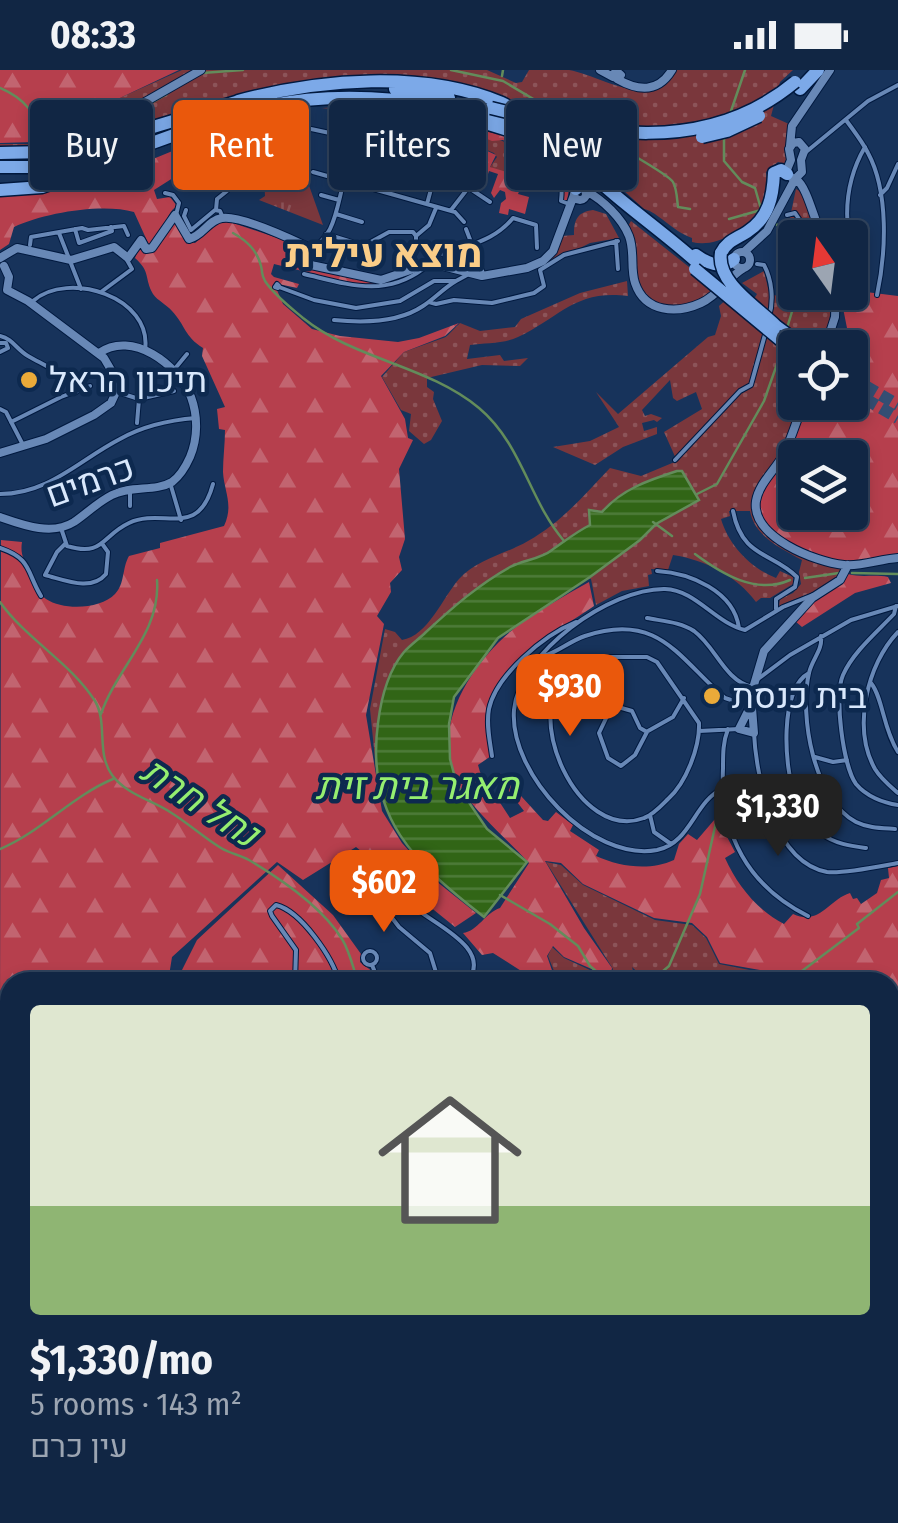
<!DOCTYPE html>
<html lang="en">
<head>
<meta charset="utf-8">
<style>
  body { margin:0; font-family:"Fira Sans Condensed",Heebo,sans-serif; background:#1e324f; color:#f1f3f6; height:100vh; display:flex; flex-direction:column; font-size:38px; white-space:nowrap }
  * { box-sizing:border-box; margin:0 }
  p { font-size:32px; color:#9ca5b2 }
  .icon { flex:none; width:55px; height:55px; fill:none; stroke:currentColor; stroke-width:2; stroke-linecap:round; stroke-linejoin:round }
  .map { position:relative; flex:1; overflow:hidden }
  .panel { position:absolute; left:0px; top:902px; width:900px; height:552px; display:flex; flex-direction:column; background:#112644; border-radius:30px 30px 0 0; box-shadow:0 5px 15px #0003,0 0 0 2px #30435d }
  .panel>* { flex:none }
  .top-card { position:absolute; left:30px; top:30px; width:840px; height:90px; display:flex; gap:20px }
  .needle { width:65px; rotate:346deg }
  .buttons { position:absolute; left:778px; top:150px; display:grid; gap:20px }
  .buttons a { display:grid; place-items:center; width:90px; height:90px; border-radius:10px; background:#112644; box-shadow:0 5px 15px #0003,0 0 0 2px #30435d; font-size:50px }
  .price { position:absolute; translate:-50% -85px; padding:0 22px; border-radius:20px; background:#ea580c; color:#fff; font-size:32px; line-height:65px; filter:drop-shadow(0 2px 5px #0008) }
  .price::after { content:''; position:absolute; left:50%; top:60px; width:30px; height:22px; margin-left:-15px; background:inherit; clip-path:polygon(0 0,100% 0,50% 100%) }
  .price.current { background:#222; color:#fff }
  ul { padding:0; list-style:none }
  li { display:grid; align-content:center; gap:20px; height:530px; padding:0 30px }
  li span { display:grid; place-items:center; height:310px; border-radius:10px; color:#555 }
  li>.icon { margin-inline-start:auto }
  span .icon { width:180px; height:180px; fill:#fffc; stroke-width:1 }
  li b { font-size:42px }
  .chip { padding:0 35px; border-radius:10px; background:#112644; box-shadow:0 5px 15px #0003,0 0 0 2px #30435d; font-size:35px; line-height:90px }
  .chip.current { background:#ea580c; color:#fff }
  .status { display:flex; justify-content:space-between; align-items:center; height:70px; padding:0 50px; background:#112644; direction:ltr }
  .status svg { height:28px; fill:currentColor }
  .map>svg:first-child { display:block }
  .grass { fill:url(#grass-dots) }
  .forest { fill:url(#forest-firs); fill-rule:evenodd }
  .park { fill:url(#park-tufts) }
  .water { fill:url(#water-rules); stroke:#638c5b; stroke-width:2.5 }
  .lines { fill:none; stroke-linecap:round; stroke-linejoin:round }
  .stream { stroke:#638c5b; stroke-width:2.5 }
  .highway-tunnel { stroke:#344e73; stroke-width:12; stroke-dasharray:12 6; stroke-linecap:butt }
  .street-casing { stroke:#01193f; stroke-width:6 }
  .secondary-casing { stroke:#01193f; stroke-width:10 }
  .primary-casing { stroke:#01193f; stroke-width:12 }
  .highway-casing { stroke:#01193f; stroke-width:15 }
  .street { stroke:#6888b6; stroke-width:4 }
  .secondary { stroke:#6888b6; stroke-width:8 }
  .primary { stroke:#749cd4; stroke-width:10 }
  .highway { stroke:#7ca9e8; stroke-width:12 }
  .highway-bridge-casing { stroke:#01193f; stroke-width:15; stroke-linecap:butt }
  .highway-bridge { stroke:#7ca9e8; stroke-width:12 }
  .poi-dot { fill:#eaaa39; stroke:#0d294f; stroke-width:4 }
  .labels { text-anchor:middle; stroke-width:9; stroke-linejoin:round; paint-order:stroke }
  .poi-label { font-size:35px; fill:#d9e8fc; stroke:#0d294f; text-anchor:start }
  .street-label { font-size:35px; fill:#d9e8fc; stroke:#0d294f }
  .water-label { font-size:38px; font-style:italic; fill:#95ee70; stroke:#0d294f }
  .quarter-label { font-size:40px; font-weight:bold; fill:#facd88; stroke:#0d294f }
</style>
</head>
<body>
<div class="status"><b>08:33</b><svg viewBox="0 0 49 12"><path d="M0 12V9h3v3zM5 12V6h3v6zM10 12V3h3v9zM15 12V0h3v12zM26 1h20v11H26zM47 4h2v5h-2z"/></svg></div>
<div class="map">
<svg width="898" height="1453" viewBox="0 0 898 1453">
  <defs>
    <pattern id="grass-dots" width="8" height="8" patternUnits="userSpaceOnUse" patternTransform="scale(2.5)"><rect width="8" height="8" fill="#7a373c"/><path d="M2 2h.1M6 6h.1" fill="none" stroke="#8c5459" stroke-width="1.8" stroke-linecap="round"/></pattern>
    <pattern id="forest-firs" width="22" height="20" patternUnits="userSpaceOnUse" patternTransform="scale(2.5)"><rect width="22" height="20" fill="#b63f4d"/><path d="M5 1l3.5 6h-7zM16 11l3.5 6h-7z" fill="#c26470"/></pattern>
    <pattern id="park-tufts" width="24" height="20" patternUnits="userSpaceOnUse" patternTransform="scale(2.5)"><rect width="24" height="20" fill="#7a373c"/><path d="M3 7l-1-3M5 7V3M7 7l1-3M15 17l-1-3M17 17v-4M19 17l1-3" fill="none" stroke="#8c5459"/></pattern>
    <pattern id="water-rules" width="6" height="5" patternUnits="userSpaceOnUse" patternTransform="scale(2.5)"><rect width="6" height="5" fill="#316516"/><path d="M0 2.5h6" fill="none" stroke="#4e7b39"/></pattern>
  </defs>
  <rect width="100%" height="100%" fill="#17335b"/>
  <path class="grass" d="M182,0H487L516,13L522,12L529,0C541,0 556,0 569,0C602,6 652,42 674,0H793L780,12L771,46L789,54L786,90L785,94L778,92L766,102L768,114L758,151C737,161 716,178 692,172V168C672,161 658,142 644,139L602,101L528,42L481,18L422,7L362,5L284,14L225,28L98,71L0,81V74H35L38,55L53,47L75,48Z
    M359,36L418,43L487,59L322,38Z
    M476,64C483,65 510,72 514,77C518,81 521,92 526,98L520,119L516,111L490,97L497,87L494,83L470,73Z
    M796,119L801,122L820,167L795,168V222L832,223L829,255L821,277H814L754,229L757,224L742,213L764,201L769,222L786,231C786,222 788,191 791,183L784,175Z
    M593,140L606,144L619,168L590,173L546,195L544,193L562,166L574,165C574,150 577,142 593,140Z
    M631,151L718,220C706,229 694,237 676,236C625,234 642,191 628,156Z
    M627,211L628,226C576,219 560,247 518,267C504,274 485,273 470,275L467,289L500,285L504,291L528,288L520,296L482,295L427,308V317L434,322L433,329L442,351L431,370L424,374L409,361L411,344L401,340L382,307L404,282L446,267L460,253L480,261L515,257L521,249L580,223Z
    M728,228L795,284V332L801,333L781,381L760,418L844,496C834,520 801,525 779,536L780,529L793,523L801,514L799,502L802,490C781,478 755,467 750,441H729L730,446L721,449C729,476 751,498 776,508L780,501L793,507V514L770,528H761L756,532C736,505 705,490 673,485L668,500L651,499L652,504L648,505L649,516L622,521L596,535L591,509L558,497L445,561L385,729H379L370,639L385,559L395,562L402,570C428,566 443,527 459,509C477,489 506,484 528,471C562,452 584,425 610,398L641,406L677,391L664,362L702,339L696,322L677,331L673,328L670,310L642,340L645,346L651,344L662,348L657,352L654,350L642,353L644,361L657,357V364L623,377L595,395L553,377L590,371L619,357L596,322L618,344L708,267L715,265L721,246L719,236Z
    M546,792L561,795L583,815L655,850L692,855L706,868L719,894L760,902H788L795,910L648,912L632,897L636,912H549L556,906L548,886L552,877L564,888L605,907L611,908L613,899Z"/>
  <path class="forest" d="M0,0H179L105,35L78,46L52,45L37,53L34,72L0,73Z
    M286,42L291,51L288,64L246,73V76L189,99L193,112L176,106L154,120L157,129L170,127L177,136C164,144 165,166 149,175L134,142C102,133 44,143 14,157L9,174L0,180V124C50,120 98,110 145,92C193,74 235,51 286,42Z
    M423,53C460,58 521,61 550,88C558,95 564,105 570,113L567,131L563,130L564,109L555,99L531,83L524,97L514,77L503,70L492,71L475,64L470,73L496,85L490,97L510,103L520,119L518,124L529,127L525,144L509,139L508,145L499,143L501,133L506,129L505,122L500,120L494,128L491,123L498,104L489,101L485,113L479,110L486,84L479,82L472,109L464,110L456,105L466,75L463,68L451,64L449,72H441L442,60L427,57L425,62Z
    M177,149L184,170L195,173L218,153L227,151L301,176L303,178L289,187L295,193L375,211L420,200L401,210L367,217L274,194L271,204L274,207L299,214L297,218L274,213L283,234L312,259L340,266L398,272L419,268L459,253L445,266L404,282L381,306L405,349L408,368L413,370L399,399L405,469L399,487L402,500L390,513L391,522L377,546L384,554L366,645L382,741L402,773L436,811L476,843L455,857L356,777L303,810L277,792L172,887L168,912H10V947L0,945L1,470L22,472C20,484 24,491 30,502C35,511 37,523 46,529C64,541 101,539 115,524C125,514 122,498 129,486L160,478V473L224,456C234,435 224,421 223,402C223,388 225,374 225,360L219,359L217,339L225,337L202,286L203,278C184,266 186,256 172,241C166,234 158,231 153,224C144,208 151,202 135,188L140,175L142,180L150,182Z
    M850,220L898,226V486C883,488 865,494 850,493C823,492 760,469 758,437C758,432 761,427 762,422L807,333L850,332V317L856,303L840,223L850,222ZM795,388H850V442H795Z
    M848,504C862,508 874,504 888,507L891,513L855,523L802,557L795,551L819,526L839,516Z
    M589,512L594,536C559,560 496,593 488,639C486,653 489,671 491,686L478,695L480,702L510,748L524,741L507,719L500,703L543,750L548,751L556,742L573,755L570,761L599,780L596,786C620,797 650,801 674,790L679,774L688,764L697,770L721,742L725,763L735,782L725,788C737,815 758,841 784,854L793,844C820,856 828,830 850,823L853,829L857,828L861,834L877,823L881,810L889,808L888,798L898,796V1170L890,1164V912H795L797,910L788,900H760L720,893L707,867L692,853L654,848L583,814L561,793L545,791L584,858L612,898L610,907L564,887L553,876L547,886L554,906L547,912L529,906L493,883L482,885L463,863C478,861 485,843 500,838L529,793C507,769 479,746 461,719C425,663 471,592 516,557C539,540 564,526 589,512Z
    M278,795L333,845L361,884L360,892L373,902L377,912H176L197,870Z
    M0,1040L10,1058V1392H0Z
    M0,1413L10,1417V1445H178L173,1453H0Z
    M270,1445H868L866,1453H265Z"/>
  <path class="park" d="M264,105L306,107L323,155L259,130L265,126Z"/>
  <path class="water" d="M677,401H682L699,430L656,454L640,470L590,507L498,568L454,627L449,654L450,689L457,715L487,759L527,792L484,847C415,793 365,748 378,653C381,629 388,601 404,582C410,575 419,569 426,562C453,537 478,515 510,497C523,490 541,489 552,480C565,471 576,462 590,455L589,440L602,442C622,419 649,410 677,401Z"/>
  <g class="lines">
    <path class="stream" d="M451,0L503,11L567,49
      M202,3L243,0
      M502,6L503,0
      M0,18C26,29 35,44 46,69L55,72
      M731,41L745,0
      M109,57L167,24
      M596,65C608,70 669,105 673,112C677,119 677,130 678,137L690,139
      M67,68H81L102,60
      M724,68V91L742,112L755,118L761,139
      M729,149L761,140
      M773,151L795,172
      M233,163C247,171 257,180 261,196C263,204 261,204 265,211C274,225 290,237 303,248C355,290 427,295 479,338C522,374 529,430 564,471
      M787,258L798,222
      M697,424L717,414L764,331L782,280
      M653,452L672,466
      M695,484C722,504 756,525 790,510
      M852,503L898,504
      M805,508L839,503
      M0,532C27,570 70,592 95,631C108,653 96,683 112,705C126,724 151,730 170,742C188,753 203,767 221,778C229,783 240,785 249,790C281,809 322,837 342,869C350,882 353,898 358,912
      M101,644C117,597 161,563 157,510
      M0,779C41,762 72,726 113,709
      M500,825L550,854L578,876L590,896L609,912
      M650,912L669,896L700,824L719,739
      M778,912L802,901L859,858L857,854L898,822
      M0,964L10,968
      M890,1203L898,1204
      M890,1436H894
      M758,1445L759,1453
      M774,1445L833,1450L851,1445
      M849,1446L865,1453
      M112,1453L115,1445
      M477,1453L480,1445
      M560,1453L562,1445"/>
    <path class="highway-tunnel" d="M850,307L898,335
      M850,320L898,348"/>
    <defs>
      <path id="street" d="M846,50C853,60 862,71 868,83C889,122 886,183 877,225
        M283,53L414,81L434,108L427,134
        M806,82L868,31L898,15
        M313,102L455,142L464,152
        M448,108L469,116
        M535,108L542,94C563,100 563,112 561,131L569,134
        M535,108H538L539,112L535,111Z
        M469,118L490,132
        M165,123L173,125L179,133L176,145
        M321,125L339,130
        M880,125L887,118L898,94
        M436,138L429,155L416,166V172L445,185L446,196
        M186,140L184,146L191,160L215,140L220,141L223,148
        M216,140L217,129L227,121
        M451,140L472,113L477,98
        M336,144L362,152
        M787,145L795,143L803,155L806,168
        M75,159L79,173L112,161L111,157
        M466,159L484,206
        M59,163L81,219
        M326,164L352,172
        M849,168C844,135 848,106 865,77
        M340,170L341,184
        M616,171L618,199
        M369,173L389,162H413L416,166
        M30,175L31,167L82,158L88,160L124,156L128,165
        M850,177V180
        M307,179C335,172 337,134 344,111
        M445,185C470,174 494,171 513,148L536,155L537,178
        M757,194L764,195C772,210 774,230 769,247
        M304,204C347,214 384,228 423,199
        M277,214L279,216L278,218L275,217Z
        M279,217L314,230L356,238L400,231L434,211H456L467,205
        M101,222L132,199L127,190
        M33,231C68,200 153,227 145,280
        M429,232L436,234L454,230L492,233L534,223L544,216L540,200L564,185L618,171
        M334,250C363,253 398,253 423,236C435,228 444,218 456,211
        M0,266C13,269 16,279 28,286C47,297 63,302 76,322
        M0,273H6L8,278L0,282
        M173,301L187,284
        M117,322L139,329L174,321
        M0,339L6,342L22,373
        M11,352L61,327L90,316
        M137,353L139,329
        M675,390L740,321L751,315L766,261
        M171,416L181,450
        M130,423V436
        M0,424C49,424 79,390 120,369C143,356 170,350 196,348
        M733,441C742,488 772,482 797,507L795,517L776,529V539
        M61,458L67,476C104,487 101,466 129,453C163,437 198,470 213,414
        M65,474L57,482L45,505C65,510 91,522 106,504L108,482L103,475
        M0,478C32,489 26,501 41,526
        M657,501C690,503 734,521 739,558
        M896,536L894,544C877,562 853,582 843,605C834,625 843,696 856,714C866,726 883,733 898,735
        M647,548C662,551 681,552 694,561C716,577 724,610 752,617
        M898,562C867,594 852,658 875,699C881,709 890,716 898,723
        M821,566C823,580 812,589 809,603C799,646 814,730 856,752C868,758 882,758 895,759
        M544,586C558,582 570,571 585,566C659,541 679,589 725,628L734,631L750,628
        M612,587H647L657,592L699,653C700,677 686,713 668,729C661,736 653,745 644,748C578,773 520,643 568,601C579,592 598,589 612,587Z
        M809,603C779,619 784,698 795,726C800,738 813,756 822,764C835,774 851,776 866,778
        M758,609L790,585L851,550L898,536
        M871,613C883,628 883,659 898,682
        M618,637L632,641L640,658L647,662L635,685L621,696L608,688L599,663L609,642Z
        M728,659C723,672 723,683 723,698C720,764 748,816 808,846
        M648,661L673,647L684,628
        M699,661L739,659
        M754,663C756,707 774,792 827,802C843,804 881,796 898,793
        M492,686C490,671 486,655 489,639C496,605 544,565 576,552
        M815,687L833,692L847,690
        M722,719C694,732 691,773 657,780C591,792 509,704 514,640C519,583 610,518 665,519C696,520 715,553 745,560L783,537L813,525
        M650,745L654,762L671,774
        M382,801C393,812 403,828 414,837C435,855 494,879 467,912
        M345,807L369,818L399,857L430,883L439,912
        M387,840L407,829
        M363 888a7 7 0 1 1 14 0a7 7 0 1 1-14 0Z
        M372,895L379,912
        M401,903L404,912
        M295,912L296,880L272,846L270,841L276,835C301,841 333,888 339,912
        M890,1169L898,1175
        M890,1180L898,1182
        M890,1229L898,1231
        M890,1288L898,1292
        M890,1309L898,1308
        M890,1340L898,1339
        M890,1381L898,1384
        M893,1453L898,1443"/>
      <path id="secondary" d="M600,0L613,7
        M616,1L621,5L617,9L613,5Z
        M617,9C638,21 658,23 672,0
        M799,72L805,79L801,90L802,102L794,110L786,102L791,90L789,79L793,73Z
        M73,74L64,71L62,62L66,58L103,56L201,0
        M790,76L792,56L830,0
        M796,109C808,118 814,151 823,168
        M574 124a6 6 0 1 1 12 0a6 6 0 1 1-12 0Z
        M586,121C603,130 622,148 629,166C635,182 630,198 635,213C645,243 677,244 701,233C719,225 728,207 744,198
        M744,182L767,161L795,109
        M734 190a8 8 0 1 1 16 0a8 8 0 1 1-16 0Z
        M0,188L17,178L71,190L114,177L128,188L141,170L146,179L152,178L175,145L189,169C203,166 208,150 222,148C239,145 289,168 306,176V180L293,186L297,192L381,210L431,193L482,206L527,198L543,191L553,181L574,125
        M825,278L835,247L836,222
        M804,332C797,349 792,367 784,384C776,399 759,413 756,431C751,467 815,492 844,495C861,497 880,489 898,488
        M0,383L46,369L94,345L111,333L117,320L114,305L104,288L28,231L7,220L9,207L4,196
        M0,447C23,455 52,466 74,452C87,443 98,432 112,425C131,415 155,422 172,412C180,406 186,396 190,387C198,368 198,346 191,327C178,294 132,260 99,283
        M750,637L739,659L754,663L751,625L764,581L812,528L840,510L848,495"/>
      <path id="primary" d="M890,1274L898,1282
        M0,1405L10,1406
        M186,1453L191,1445
        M260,1453L262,1445"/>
      <path id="highway" d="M395,19L449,28
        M800,19L818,0
        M238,31C320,9 423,0 502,33C544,54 574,90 609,120C638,145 669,167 698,193
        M479,51L527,66L565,89
        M0,83L46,82L90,76L246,29
        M554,87L575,109L576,119
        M0,97C28,97 56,98 84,93C147,80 204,49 267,36C353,18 433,32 517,52
        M0,120L42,117L108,94
        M721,183C727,171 736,169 747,162C769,148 773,126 774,103L781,100L787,104
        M696,185C707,193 722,200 734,189
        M776,256L806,278"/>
    </defs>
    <use href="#street" class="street-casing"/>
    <use href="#secondary" class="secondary-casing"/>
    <use href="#primary" class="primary-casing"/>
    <use href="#highway" class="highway-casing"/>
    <use href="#street" class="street"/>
    <use href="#secondary" class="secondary"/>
    <use href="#primary" class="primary"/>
    <use href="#highway" class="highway"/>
    <defs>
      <path id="highway-bridge" d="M491,38C595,64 705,87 795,12
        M702,67L727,61L759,46
        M721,183C716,212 757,237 776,256
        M695,199L795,282"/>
    </defs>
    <use href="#highway-bridge" class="highway-bridge-casing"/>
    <use href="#highway-bridge" class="highway-bridge"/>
  </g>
  <g class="poi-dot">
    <circle cx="29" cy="310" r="10"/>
    <circle cx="712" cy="626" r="10"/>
  </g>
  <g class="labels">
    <g class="poi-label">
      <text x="49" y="322">תיכון הראל</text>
      <text x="732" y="638">בית כנסת</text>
    </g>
    <g class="street-label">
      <text transform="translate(90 411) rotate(-20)" y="12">כרמים</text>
    </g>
    <g class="water-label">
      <text x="417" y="729">מאגר בית זית</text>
      <text transform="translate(200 732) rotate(33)" y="13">נחל חרת</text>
    </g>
    <g class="quarter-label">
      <text x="384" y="197">מוצא עילית</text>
    </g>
  </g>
</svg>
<div class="buttons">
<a><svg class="needle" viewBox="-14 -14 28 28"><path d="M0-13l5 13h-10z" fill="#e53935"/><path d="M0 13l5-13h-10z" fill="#9ca5b2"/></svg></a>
<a><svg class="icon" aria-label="locate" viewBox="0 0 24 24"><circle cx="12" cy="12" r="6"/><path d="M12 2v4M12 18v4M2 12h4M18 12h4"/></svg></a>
<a><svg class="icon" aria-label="layers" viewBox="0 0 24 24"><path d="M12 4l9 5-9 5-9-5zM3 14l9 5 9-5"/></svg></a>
</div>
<b class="price" style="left:570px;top:669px">$930</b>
<b class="price current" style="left:778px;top:789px">$1,330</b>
<b class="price" style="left:384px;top:865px">$602</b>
<div class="top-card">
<a class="chip">Buy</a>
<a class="chip current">Rent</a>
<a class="chip">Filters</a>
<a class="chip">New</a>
</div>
<section class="panel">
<ul>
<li><span style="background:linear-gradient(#dfe7d0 65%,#8fb573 0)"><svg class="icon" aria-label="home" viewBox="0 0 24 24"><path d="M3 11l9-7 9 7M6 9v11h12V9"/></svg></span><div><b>$1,330/mo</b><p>5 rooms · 143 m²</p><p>עין כרם</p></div></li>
</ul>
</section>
</div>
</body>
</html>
